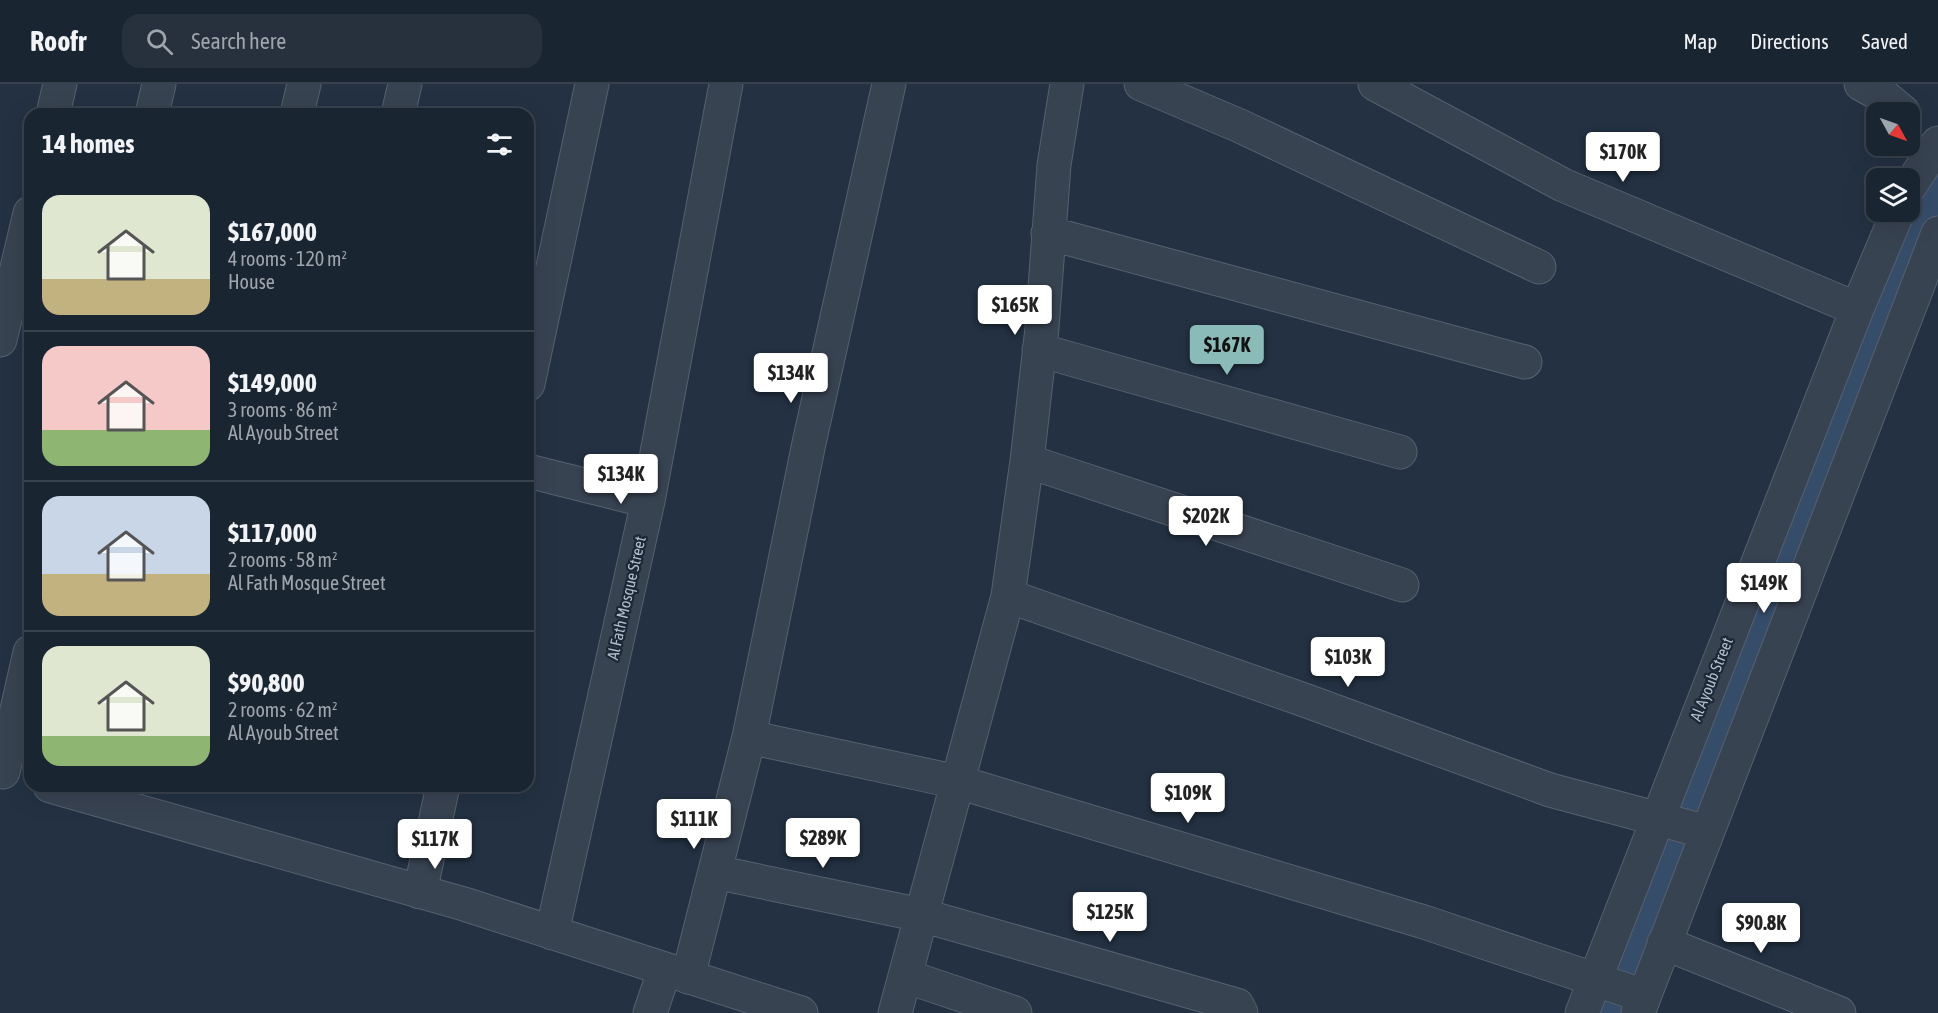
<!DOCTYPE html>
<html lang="en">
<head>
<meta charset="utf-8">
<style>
  body { margin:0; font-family:"Asap Condensed",sans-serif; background:#27313e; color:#f1f3f6; height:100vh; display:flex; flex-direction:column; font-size:22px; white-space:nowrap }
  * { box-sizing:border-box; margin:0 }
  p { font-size:20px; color:#9fa5ac }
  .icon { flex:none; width:33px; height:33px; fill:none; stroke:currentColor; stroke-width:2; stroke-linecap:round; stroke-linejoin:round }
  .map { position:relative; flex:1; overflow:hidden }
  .sheet { position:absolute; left:24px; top:24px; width:510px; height:684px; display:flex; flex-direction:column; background:#1a2532; border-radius:18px; box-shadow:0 6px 24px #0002,0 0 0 2px #38424d }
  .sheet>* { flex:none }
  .needle { width:39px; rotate:130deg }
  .controls { position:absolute; left:1866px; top:18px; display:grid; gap:12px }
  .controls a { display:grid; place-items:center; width:54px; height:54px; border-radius:12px; background:#1a2532; box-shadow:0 6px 24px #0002,0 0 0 2px #38424d; font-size:30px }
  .price { position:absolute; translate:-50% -51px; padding:0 14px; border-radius:6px; background:#fff; color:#222; font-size:20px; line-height:39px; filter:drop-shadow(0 2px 3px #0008) }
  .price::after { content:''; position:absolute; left:50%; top:36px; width:18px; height:14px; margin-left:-9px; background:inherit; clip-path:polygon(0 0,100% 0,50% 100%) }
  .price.selected { background:#8bbbb9; color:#111 }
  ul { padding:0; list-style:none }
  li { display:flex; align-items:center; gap:18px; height:150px; padding:0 18px }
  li+li { border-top:2px solid #38424d }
  li span { display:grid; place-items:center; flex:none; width:168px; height:120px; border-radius:18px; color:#555 }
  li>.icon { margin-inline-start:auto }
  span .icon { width:72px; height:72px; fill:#fffc; stroke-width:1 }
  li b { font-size:26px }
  h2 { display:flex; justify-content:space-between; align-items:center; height:72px; padding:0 18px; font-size:26px }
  header { display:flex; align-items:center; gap:36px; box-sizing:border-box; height:84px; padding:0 30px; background:#1a2532; border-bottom:2px solid #38424d }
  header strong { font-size:28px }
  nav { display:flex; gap:33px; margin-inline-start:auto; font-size:21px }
  .search { width:420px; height:54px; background:#27313e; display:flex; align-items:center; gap:15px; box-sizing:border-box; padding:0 21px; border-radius:18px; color:#9fa5ac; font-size:22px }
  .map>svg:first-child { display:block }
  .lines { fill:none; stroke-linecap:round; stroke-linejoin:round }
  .canal { stroke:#364d6a; stroke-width:34 }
  .minor-casing { stroke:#56616f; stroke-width:35 }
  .minor { stroke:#384352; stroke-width:33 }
  .labels { text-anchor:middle; stroke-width:4.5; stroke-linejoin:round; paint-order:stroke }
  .street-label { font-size:16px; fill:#b4becc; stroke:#1d2837 }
</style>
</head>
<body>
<header>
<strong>Roofr</strong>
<div class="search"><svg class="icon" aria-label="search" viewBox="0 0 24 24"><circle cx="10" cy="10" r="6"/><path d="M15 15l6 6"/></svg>Search here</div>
<nav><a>Map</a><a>Directions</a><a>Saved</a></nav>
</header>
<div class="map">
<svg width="1938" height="929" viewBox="0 0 1938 929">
  <rect width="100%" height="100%" fill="#233142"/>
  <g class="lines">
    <path class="canal" d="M1614,929L1752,543L1938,94"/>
    <defs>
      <path id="minor" d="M1141,0L1240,42L1539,183
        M1375,0L1563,101L1857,225
        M1861,0L1885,13L1903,28
        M53,30L60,0
        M152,30L159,0
        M297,30L304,0
        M398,30L405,0
        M1910,102L1938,59
        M1048,149L1525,278
        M0,256L30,129
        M1039,266L1400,368
        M528,300L592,0
        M1027,377L1402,501
        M528,387L648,417
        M1008,512L1307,617L1550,706L1707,748
        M749,653L958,698L1424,838L1644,912
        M3,688L30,568
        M50,702L464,820L801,929
        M715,788L921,831L1237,921L1241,929
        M420,808L443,702
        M552,849L648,417L726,0
        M1664,859L1839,929
        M905,892L1015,929
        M688,893L749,653L809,359L889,0
        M650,929L665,885
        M895,929L1008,512L1027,377L1042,244L1054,81L1067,0
        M1582,929L1857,225L1898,128
        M1638,929L1938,149"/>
    </defs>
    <use href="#minor" class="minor-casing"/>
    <use href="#minor" class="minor"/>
  </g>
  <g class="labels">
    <g class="street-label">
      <text transform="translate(626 514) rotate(-77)" y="6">Al Fath Mosque Street</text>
      <text transform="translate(1711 595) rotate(-68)" y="6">Al Ayoub Street</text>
    </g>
  </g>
</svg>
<div class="controls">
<a><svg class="needle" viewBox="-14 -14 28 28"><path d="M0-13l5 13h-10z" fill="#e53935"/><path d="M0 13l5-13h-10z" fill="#9fa5ac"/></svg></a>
<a><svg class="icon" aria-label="layers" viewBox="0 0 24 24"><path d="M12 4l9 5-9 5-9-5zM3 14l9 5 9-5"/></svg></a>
</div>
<b class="price" style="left:1623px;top:99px">$170K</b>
<b class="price" style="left:1015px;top:252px">$165K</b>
<b class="price selected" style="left:1227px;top:292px">$167K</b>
<b class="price" style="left:791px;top:320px">$134K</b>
<b class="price" style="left:621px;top:421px">$134K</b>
<b class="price" style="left:1206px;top:463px">$202K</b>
<b class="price" style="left:1764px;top:530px">$149K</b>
<b class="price" style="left:1348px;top:604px">$103K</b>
<b class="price" style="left:1188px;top:740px">$109K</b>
<b class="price" style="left:694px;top:766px">$111K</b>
<b class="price" style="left:823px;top:785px">$289K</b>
<b class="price" style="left:435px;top:786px">$117K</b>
<b class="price" style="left:1110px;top:859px">$125K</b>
<b class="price" style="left:1761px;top:870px">$90.8K</b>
<section class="sheet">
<h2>14 homes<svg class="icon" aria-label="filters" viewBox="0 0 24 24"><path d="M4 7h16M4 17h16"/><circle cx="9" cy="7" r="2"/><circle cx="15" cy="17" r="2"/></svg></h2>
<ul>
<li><span style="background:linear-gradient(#dfe7d0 70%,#c2b280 0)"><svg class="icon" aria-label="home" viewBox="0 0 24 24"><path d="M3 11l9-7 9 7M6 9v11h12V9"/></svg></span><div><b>$167,000</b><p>4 rooms · 120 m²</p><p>House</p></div></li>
<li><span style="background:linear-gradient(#f6c9c9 70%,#8fb573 0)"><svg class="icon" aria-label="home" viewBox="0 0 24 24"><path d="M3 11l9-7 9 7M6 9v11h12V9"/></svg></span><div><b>$149,000</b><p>3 rooms · 86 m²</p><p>Al Ayoub Street</p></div></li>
<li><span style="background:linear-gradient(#c9d6e8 65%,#c2b280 0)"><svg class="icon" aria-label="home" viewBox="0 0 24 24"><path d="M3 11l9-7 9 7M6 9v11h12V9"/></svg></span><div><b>$117,000</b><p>2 rooms · 58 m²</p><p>Al Fath Mosque Street</p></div></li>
<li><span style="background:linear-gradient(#dfe7d0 75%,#8fb573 0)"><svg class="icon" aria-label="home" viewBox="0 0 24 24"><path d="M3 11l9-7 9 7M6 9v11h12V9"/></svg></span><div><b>$90,800</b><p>2 rooms · 62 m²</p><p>Al Ayoub Street</p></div></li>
</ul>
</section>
</div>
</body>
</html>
